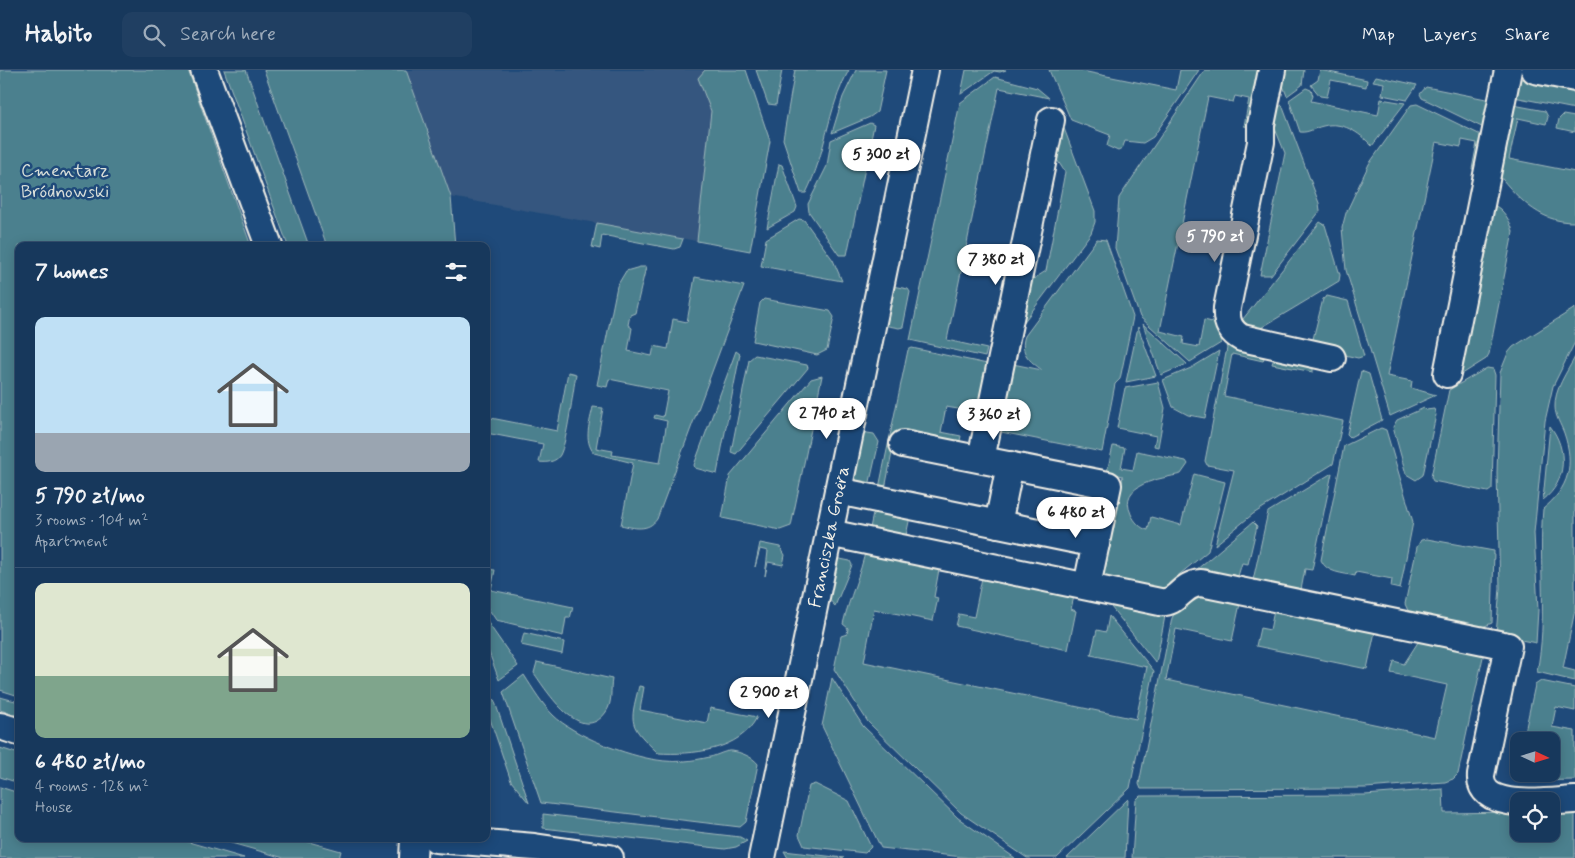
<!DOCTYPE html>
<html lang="en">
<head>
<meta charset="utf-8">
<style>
  body { margin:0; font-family:Mynerve,sans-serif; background:#203f62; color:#f1f3f6; height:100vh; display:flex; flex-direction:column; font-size:19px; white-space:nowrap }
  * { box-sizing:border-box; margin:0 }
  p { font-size:16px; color:#9eacbb }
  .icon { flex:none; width:28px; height:28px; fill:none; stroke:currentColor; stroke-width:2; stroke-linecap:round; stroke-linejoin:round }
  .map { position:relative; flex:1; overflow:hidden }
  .drawer { position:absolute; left:15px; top:172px; width:475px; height:600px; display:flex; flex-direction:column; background:#17385c; border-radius:10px; box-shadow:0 2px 12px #0003,0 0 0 1px #365272 }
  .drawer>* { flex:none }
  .needle { width:32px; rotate:94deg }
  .tools { position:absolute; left:1510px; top:662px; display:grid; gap:10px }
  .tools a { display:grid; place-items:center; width:50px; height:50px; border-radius:10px; background:#17385c; box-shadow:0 2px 12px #0003,0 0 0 1px #365272; font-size:25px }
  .price { position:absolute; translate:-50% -42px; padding:0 11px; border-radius:18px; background:#fff; color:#222; font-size:16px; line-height:32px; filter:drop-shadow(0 1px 2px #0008) }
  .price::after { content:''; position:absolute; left:50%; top:30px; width:15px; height:11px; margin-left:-8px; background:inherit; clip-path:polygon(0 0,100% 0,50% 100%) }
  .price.current { background:#8c9099; color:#fff }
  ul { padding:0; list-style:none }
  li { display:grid; align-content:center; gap:10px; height:265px; padding:0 20px }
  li+li { border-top:1px solid #365272 }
  li span { display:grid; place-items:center; height:155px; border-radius:10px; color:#555 }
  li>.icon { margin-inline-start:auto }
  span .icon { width:90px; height:90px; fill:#fffc; stroke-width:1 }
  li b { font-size:21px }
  h2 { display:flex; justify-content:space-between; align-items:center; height:60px; padding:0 20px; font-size:21px }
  header { display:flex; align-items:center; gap:30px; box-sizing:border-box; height:70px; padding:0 25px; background:#17385c; border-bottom:1px solid #365272 }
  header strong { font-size:24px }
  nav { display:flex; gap:28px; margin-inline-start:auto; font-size:18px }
  .search { width:350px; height:45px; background:#203f62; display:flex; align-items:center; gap:12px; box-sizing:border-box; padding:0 18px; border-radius:10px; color:#9eacbb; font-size:19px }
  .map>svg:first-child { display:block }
  .built { fill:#36577f }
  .green { fill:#4b808e; stroke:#a0b8bb }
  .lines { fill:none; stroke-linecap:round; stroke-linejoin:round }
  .minor-casing { stroke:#f4f1e8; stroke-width:30 }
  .minor { stroke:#1f4a7a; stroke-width:26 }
  .labels { text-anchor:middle; stroke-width:5; stroke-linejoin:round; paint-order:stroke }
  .park-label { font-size:18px; fill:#dbe0da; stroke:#1f4a7a }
  .street-label { font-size:18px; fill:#f4f1e8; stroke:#1f4a7a }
</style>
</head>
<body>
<header>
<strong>Habito</strong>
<div class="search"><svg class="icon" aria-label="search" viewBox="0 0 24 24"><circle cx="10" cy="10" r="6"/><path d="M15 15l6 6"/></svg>Search here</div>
<nav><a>Map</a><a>Layers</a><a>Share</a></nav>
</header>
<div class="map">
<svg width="1575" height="788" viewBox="0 0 1575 788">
  <rect width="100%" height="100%" fill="#1f4a7a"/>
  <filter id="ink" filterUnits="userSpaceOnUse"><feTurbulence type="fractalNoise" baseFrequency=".02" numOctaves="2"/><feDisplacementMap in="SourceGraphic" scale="10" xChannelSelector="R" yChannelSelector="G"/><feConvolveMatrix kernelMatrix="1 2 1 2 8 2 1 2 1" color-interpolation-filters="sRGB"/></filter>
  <g filter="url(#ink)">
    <path class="built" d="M406,0H724L708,173L451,127Z"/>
    <path class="green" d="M0,0H188L251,176H19V626L0,620Z
      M224,0H246L309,176H288Z
      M264,0H406L451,127L455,176H327Z
      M705,0H746L770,71L750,181L697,171L711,41L698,8Z
      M756,0H782L776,35L768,34Z
      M795,0H849C826,42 827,81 806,123H801L783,69Z
      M856,0H886L877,42L870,47L832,63L843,27Z
      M966,0H1006L1000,2L994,1L961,24Z
      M1049,0H1077L1176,20L1180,0H1199L1153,67L1143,73L1125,71L1122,79L1118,81L1107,76L1110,65L1071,50Z
      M1205,0H1268L1252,57L1244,56L1249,29L1235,26L1233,32L1208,27L1160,261L1184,267L1183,274L1199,277L1204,250L1216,253L1223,260L1221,273L1190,292L1140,247L1115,178L1119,128Z
      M1277,0H1304L1302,15L1287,26Z
      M1320,0L1367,10L1366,17L1331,10L1327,27L1320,26L1311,15L1318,10Z
      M1376,6L1417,15L1407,30L1382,25L1384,13L1373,11Z
      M995,7L1037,18L1049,28L999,18L947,270L987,279L985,287L910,270L960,33Z
      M1517,8L1575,20V39L1509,26Z
      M1426,17L1496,31L1490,61L1422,28L1420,24Z
      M1306,18L1311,20L1313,26L1311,31L1378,45L1381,29L1405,33L1372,76C1359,62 1342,51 1323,56C1314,58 1309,63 1300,62L1289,30Z
      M1417,34L1485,67L1478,100L1472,99L1477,73L1462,70L1461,77L1436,72L1387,306L1412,311L1411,318L1436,325L1390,346L1346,200L1342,158L1346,143L1369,94L1411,35Z
      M1508,34L1545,41L1548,47L1546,54L1518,48L1509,89L1575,102V152C1538,153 1515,125 1494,99Z
      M1282,35L1319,133L1320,141L1271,205H1260L1285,83L1269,44Z
      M1563,45L1575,47V62L1557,58L1559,49Z
      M870,53L874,55L847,185H839L809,142L808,134L827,96L831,70Z
      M1062,53L1095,141V152L1091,163L1017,261L1022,216L1046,201L1065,102L1050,79Z
      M779,94L782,95L797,137L795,142L767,158Z
      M1493,135C1503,138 1511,152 1513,162L1489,284L1486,289L1451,311Z
      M799,149L804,150L833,190L842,211L761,196L766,169Z
      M1320,152L1325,155L1340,205L1339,211L1254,262L1239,254Z
      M597,153L683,169L680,177L674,179L602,165L600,179L592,177Z
      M1097,169L1106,170L1133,247L1120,309L1115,314L1102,382L996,361L1008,293L1042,300C1030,291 1019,283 1025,266Z
      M640,197H646L635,243L630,245L628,255L632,258L628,281L652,286L654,276L668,279L673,249L687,252L695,207L744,216L657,449C648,462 634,458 621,455L633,393L594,383C583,370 590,352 593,337L603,338L596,378L613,381L612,385L660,393L667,351L654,348L655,345L663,347L668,321L609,309L607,317L597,315L617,216L626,201Z
      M892,216L908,219L910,222L903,257L899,258L883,255Z
      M1327,226L1348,231L1364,286L1358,288L1318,279L1312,273L1323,229Z
      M764,229L830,241L834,247L827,280L817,285L753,271L760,233Z
      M1575,238V272L1553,316L1545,351L1534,463L1538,540L1536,573L1496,565L1500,518L1497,403L1500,303L1508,283L1513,277Z
      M1143,254L1187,294L1161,305Z
      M1138,257L1156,306L1126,312Z
      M1228,273L1264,288L1263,291L1232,284L1224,326L1343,351L1333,394L1253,444L1215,475L1234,400L1207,395L1205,391Z
      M912,278L992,295L981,347L970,345V341L946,337L941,362L961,366L959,375L896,362L885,419L879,418L908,280Z
      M736,281L740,284L717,404L695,398L694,395Z
      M1219,281L1205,348L1188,345L1173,337L1163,310L1191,298Z
      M755,285L807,295L808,298L736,384L731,382L749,290Z
      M1275,285L1313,294V302L1272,294Z
      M1575,287V540L1563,598L1575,601V611L1537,602C1548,548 1538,494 1543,439C1569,418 1575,395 1564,363C1561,355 1555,346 1555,337C1554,320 1567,302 1575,287Z
      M1487,298L1493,299L1495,305L1492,419L1488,422L1433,411L1431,407L1449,320Z
      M1361,301L1369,304L1382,350L1350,367L1347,364Z
      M568,302L576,304C573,321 567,372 560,385C556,392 547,393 539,392L543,374L486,363V347L557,361Z
      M822,306L791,456L780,460L722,448L730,406L811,309Z
      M1158,312L1165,338L1158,377L1154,376L1156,366L1117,358L1125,318Z
      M1424,338L1426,340L1434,339L1436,345L1423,405L1416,410L1406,404L1393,357L1397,350Z
      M1550,356C1568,379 1567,412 1543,430Z
      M1381,358L1386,360L1413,452L1400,519L1391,517L1392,509L1356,502L1355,506C1343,503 1326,503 1321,490L1344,376Z
      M861,362L874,364L879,372L869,416L858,412L852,403Z
      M1113,376L1125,378L1121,398L1133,400L1137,381L1186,391L1188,394L1181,404C1161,409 1117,413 1131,444C1134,451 1141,459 1148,460L1151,447L1181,455L1194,404L1225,412L1208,481L1169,513L1167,525L1109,509L1103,502L1123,406L1107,402Z
      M1332,403L1312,500L1305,499L1300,525L1252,515L1268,442Z
      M874,439L910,447L905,470L869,463Z
      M1253,452L1257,456L1248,494L1242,493L1238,506L1245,508L1243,513L1198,504L1196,500Z
      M1427,469L1494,481L1492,553L1475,560L1411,547L1405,534L1417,477L1421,470Z
      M760,473L780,477L785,485L783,495L768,492L765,506L768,481L760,479L755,497Z
      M866,478L940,494L934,527L938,528L933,551L874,539L864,592L1136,649L1147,597L1091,585L1097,560L1106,562L1109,546L1154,601L1130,718L1057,788H1027L961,743L868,652L834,599L841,566L847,564L848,558L843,554C849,528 861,504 866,478Z
      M835,488L850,491L852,495L835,536L827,527Z
      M486,499L495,500L491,520L573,537L570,548H566L563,566L496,550L486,535Z
      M983,503L1075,522L1071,539L1076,541L1068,580L956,556L959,544L974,547Z
      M1191,525L1241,529L1232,571L1176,559L1166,610L1435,667L1447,615L1391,603L1394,591L1404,594L1422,566L1484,582L1458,704L1453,709L1445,712L1365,718L1141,719L1139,714L1172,548L1176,540Z
      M1112,530L1166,541L1156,593L1111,537Z
      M1275,536L1376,557L1367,599L1256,576L1260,558L1270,560Z
      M486,550L518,596L499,610L486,574Z
      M524,563L564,572L562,584L521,575Z
      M537,592L612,609C610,620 613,632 606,642C581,677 546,620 534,603Z
      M524,605C533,619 542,634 553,645C574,666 628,686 657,690C675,693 692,691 710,687C716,686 726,680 732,681C740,682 753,687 758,694L746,752L740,757L541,733L503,622Z
      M832,608L863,656L958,748L1015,788H972L881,778L822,656Z
      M1541,611L1575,618V641L1556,637L1552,657L1575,661V710L1521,711L1517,706L1519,695V704H1551V671H1523L1535,615Z
      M639,616L644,617L640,640L707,653L710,638L757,647C740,681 692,685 658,683C629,655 629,655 639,616Z
      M0,627L19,632V646L0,640Z
      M494,629L529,733L511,711L486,637Z
      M0,678L19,684V713L0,707Z
      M815,714L849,731L871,777L865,783L804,776L799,765L809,716Z
      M0,717L19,723V769H178L244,788H0Z
      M1443,719L1444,743L1519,742V764H1551V742H1575V788H1132L1136,730L1140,726L1365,725Z
      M1128,729L1125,788H1067Z
      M543,744L740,767L747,771L736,777L725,779L543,758Z
      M217,769H298L341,781L339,788H284Z
      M784,781L844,788H788Z"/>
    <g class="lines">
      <defs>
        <g id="minor">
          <path d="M204,0L269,176"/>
          <path d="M1272,0L1261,55V72L1227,238C1226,251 1229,261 1242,268L1332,288"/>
          <path d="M1535,0L1575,8"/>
          <path d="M1447,304L1508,0"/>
          <path d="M903,374L1108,415L1087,516"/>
          <path d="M981,389L1051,50"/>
          <path d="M838,421L1096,474"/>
          <path d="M998,454L1010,395"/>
          <path d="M829,463L1160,532C1178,534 1181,514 1201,513L1508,576L1481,705C1478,743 1550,731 1575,730"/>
          <path d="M0,656L19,662"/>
          <path d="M436,769L534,777L610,788"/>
          <path d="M413,788L414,769"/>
          <path id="s1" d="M762,788L925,0"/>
        </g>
      </defs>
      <use href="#minor" class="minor-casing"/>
      <use href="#minor" class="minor"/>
    </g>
  </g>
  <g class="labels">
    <g class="park-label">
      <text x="65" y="106">Cmentarz<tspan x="65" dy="21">Bródnowski</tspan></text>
    </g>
    <g class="street-label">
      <text dy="6" stroke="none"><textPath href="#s1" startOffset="328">Franciszka Groëra</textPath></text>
    </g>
  </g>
</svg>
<div class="tools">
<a><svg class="needle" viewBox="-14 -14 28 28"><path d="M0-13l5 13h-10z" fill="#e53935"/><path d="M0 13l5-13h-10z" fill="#9eacbb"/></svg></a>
<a><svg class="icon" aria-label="locate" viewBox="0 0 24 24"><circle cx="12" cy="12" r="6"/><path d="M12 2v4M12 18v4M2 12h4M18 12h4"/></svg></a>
</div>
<b class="price" style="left:881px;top:111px">5 300 zł</b>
<b class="price current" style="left:1215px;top:193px">5 790 zł</b>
<b class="price" style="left:996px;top:216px">7 380 zł</b>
<b class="price" style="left:827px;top:370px">2 740 zł</b>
<b class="price" style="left:994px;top:371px">3 360 zł</b>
<b class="price" style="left:1076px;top:469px">6 480 zł</b>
<b class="price" style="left:769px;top:649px">2 900 zł</b>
<section class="drawer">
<h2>7 homes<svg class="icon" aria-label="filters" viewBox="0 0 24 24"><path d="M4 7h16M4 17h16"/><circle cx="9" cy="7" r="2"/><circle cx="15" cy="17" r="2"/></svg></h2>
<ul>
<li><span style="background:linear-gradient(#bfe0f5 75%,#9aa5b1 0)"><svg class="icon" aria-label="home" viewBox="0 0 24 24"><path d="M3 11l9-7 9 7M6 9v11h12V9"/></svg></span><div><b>5 790 zł/mo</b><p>3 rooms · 104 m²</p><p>Apartment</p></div></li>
<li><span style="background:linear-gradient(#dfe7d0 60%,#7fa58c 0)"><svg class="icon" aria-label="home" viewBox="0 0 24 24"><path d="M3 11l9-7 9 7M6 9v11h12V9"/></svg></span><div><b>6 480 zł/mo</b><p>4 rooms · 128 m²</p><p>House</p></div></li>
</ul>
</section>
</div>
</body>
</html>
